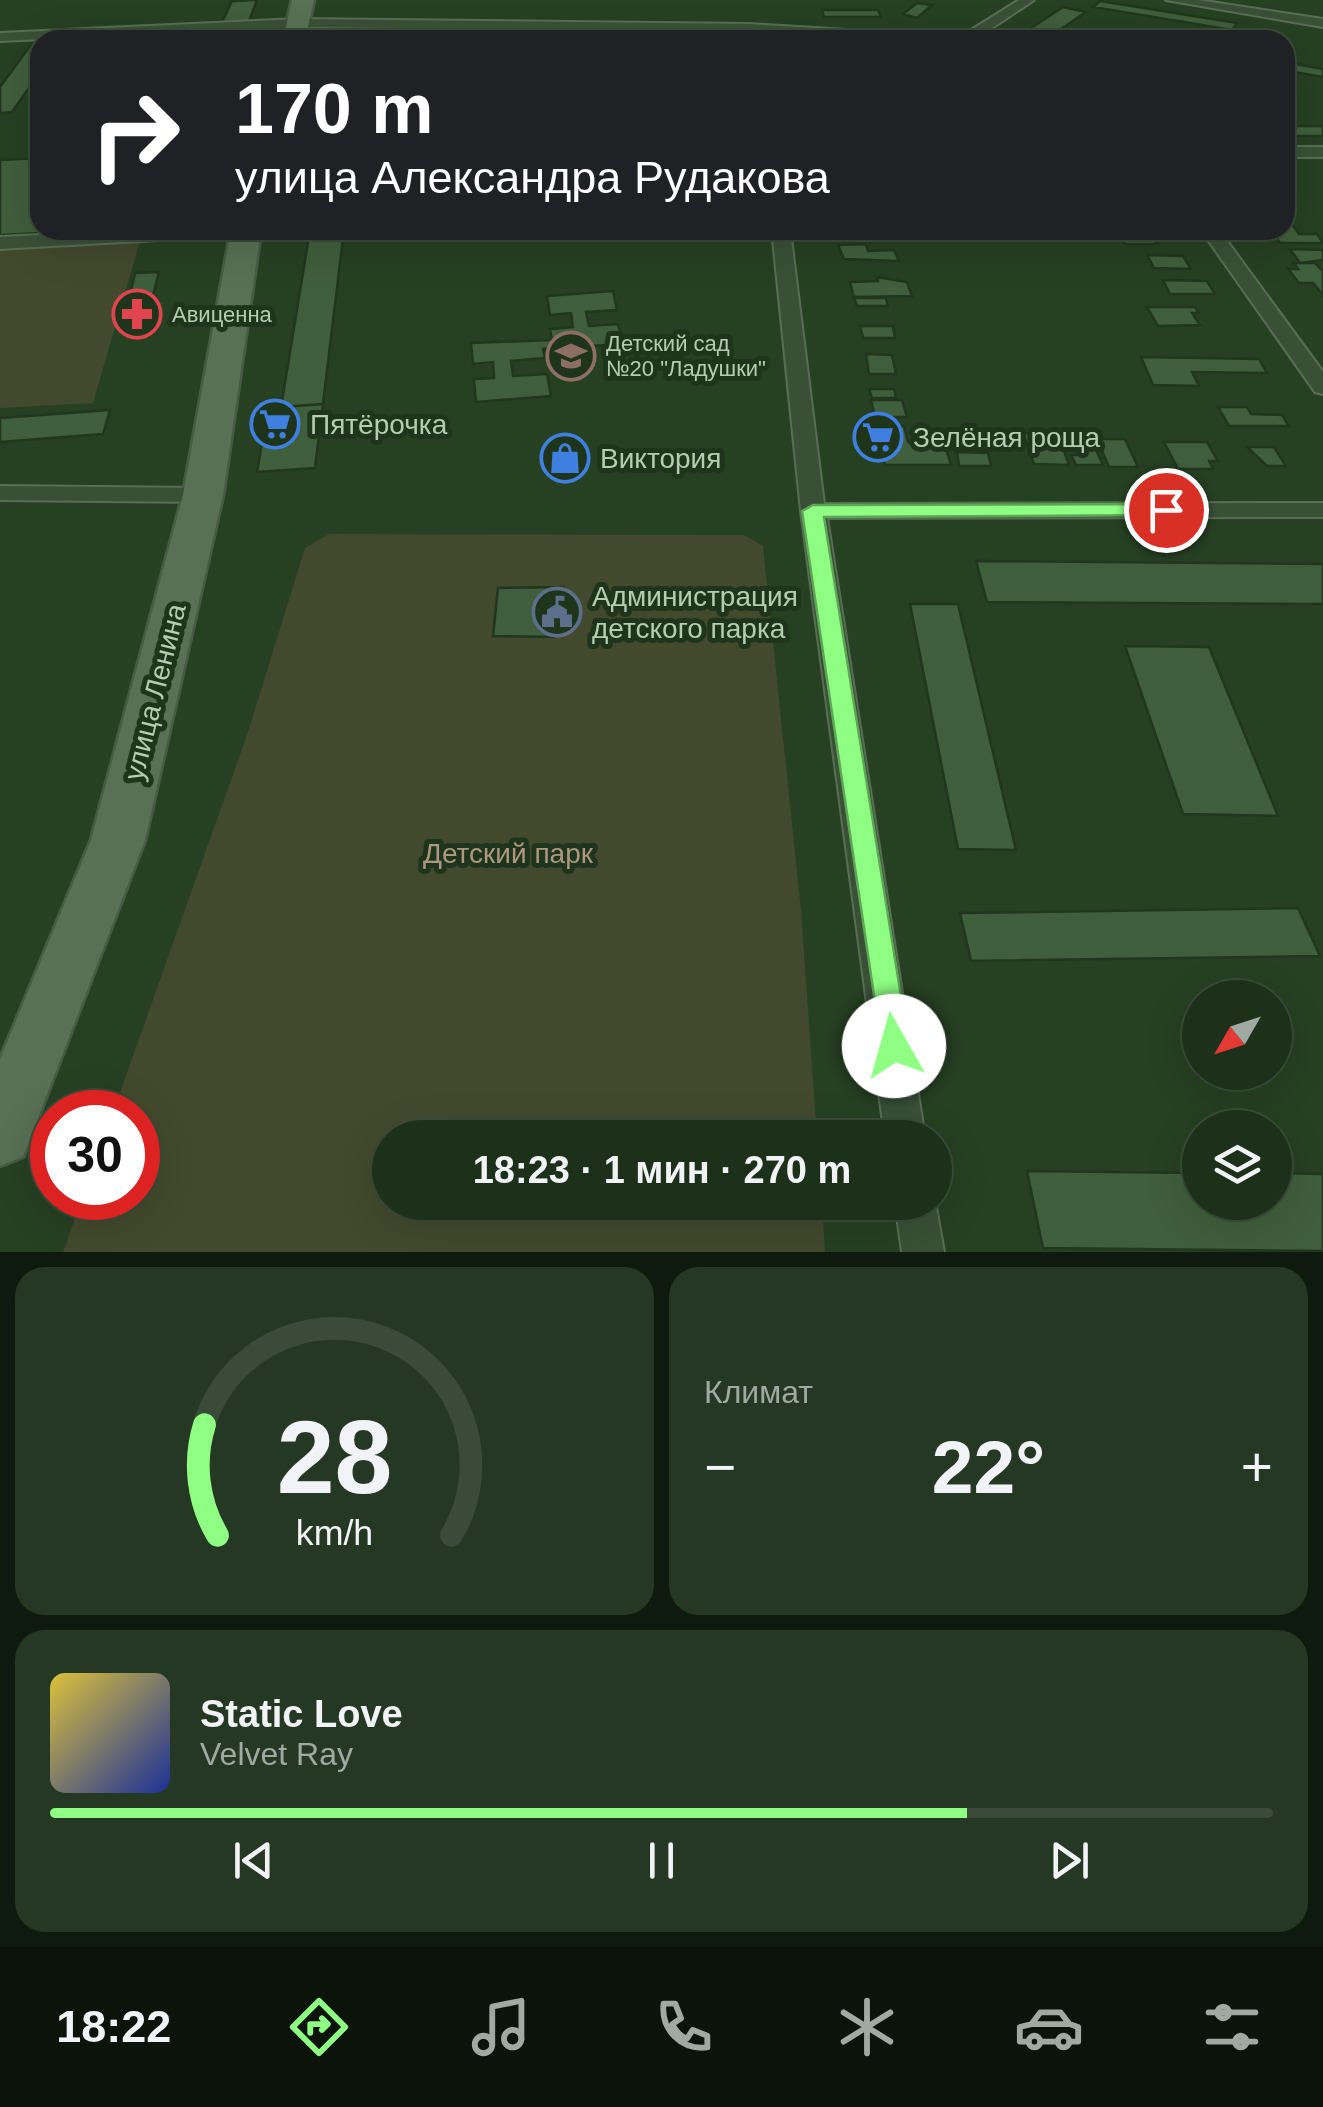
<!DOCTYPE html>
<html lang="ru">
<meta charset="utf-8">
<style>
body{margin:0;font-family:Arial,sans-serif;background:#253823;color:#f1f3f6;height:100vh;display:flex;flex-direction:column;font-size:38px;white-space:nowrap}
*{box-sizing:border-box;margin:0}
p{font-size:32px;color:#a0a9a2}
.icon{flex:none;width:55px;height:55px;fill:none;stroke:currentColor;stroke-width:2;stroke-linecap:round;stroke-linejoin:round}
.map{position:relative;height:1252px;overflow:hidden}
.sheet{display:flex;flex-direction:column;gap:15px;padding:15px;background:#0f1a0e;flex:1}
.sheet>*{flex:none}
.top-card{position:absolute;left:30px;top:30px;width:1265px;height:210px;border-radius:30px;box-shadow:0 10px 40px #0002,0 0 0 2px #3a4b39;background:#202124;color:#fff;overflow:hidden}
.needle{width:65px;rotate:231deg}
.tools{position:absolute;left:1182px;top:980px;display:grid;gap:20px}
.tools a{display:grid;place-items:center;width:110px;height:110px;border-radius:50%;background:#1c301a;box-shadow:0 10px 40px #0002,0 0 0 2px #3a4b39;font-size:50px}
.speed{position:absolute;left:30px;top:1090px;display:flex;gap:20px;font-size:50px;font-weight:700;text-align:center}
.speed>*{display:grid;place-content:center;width:130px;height:130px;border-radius:50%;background:#1c301a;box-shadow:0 10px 40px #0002,0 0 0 2px #3a4b39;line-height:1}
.speed .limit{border:15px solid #d22;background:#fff;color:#111}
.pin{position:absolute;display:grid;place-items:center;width:85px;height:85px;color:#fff;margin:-42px;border:5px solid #fff;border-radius:50%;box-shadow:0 2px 10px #0007}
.me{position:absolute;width:110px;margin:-55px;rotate:353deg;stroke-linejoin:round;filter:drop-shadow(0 0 8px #0008)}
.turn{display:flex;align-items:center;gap:35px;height:210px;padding:0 40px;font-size:45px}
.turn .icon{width:130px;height:130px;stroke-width:2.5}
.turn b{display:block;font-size:70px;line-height:85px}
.big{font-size:75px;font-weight:700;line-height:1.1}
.sheet .card{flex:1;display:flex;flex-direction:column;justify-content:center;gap:15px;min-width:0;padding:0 35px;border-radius:30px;background:#253823}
.sheet .dial{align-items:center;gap:0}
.dial svg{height:260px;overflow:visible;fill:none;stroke:#3a4b39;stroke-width:7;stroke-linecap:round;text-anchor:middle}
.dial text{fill:#f1f3f6;stroke:none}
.song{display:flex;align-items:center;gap:30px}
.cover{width:120px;height:120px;border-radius:15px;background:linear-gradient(135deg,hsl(50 70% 55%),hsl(230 70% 35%))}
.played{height:10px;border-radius:5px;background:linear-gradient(90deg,#8eff83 75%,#3a4b39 75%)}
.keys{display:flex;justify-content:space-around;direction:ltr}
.heat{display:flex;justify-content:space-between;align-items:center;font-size:55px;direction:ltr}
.sheet .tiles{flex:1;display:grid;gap:15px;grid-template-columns:1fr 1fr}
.card:last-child{grid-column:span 2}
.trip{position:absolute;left:372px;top:1120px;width:580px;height:100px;border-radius:50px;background:#1c301a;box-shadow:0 10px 40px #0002,0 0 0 2px #3a4b39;font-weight:700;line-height:100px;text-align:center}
.menu{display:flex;height:160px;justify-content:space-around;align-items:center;background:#0b130a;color:#a0a9a2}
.menu .icon{width:70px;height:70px}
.menu .active{color:#8eff83}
.menu b{font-size:45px;color:#f1f3f6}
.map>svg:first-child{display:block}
</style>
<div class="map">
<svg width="1323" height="1252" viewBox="0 0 1323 1252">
<rect width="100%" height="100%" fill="#264022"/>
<path fill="#42492c" d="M140,241L93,403L0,408V247Z
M329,534L744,535L763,546L801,910L817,1137L390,1138V1202L822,1203L825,1252H63L82,1198H138V1112H113L247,735L305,548Z"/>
<path fill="#3f5e3b" stroke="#20371d" stroke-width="2.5" d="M257,0L249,21L222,22L232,1Z
M1100,1L1237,23L1232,30L1093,7Z
M917,3L932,5L917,18L903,14Z
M1063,7L1086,12L1045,40H1013Z
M822,10H878L881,17H824Z
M33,42H40V72L12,112L0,113V87Z
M1295,64L1323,69V77L1289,71Z
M1285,126H1323V136H1285Z
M40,158V230H104L0,235V160Z
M1285,224H1292L1299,234H1317L1323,243H1280L1271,230H1285Z
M310,230H344L323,404L281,407Z
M1117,230H1149L1157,244H1125Z
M866,244L868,251L894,250L899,261L844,259L838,245Z
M1290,249L1323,250V260L1300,263Z
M1147,255L1183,256L1191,269L1154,268Z
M1294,263H1315L1323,271V295L1313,283H1299L1288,269H1298Z
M159,272L153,295L130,296L135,273Z
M877,277L907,282L912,296L854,297L850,282L878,281Z
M1163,280L1207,281L1215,294H1170Z
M613,291L617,310L586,312L589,326L618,324L623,344L543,349L545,358L511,361L513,376L547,374L551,396L476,402L474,379L494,378L493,362L473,364L471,343L552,340L550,329L573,327L571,313L550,315L547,296Z
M854,298H886L888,306H857Z
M151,301L146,325L122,327L128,303Z
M1147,307H1195L1199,313H1192L1200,325L1158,326Z
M860,326H893L895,338H863Z
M866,354L892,355L896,374H869Z
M1141,357L1259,359L1267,373L1192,372L1199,386L1153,385Z
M869,389H894L896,398H872Z
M871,400H902L907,417H875Z
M323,404L315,468L257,472L268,408Z
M1218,407H1247L1251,414L1282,415L1289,426H1229Z
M110,410L103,434L0,442V418Z
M876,426H904L908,442H944L951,465H885Z
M1023,433H1044L1049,446L1064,451L1069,465L1034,464Z
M1097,439H1125L1138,467H1109Z
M1164,442H1207L1218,461H1209L1213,469H1178Z
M1247,447H1274L1286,466H1267Z
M587,449L588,465L543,467V451Z
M1075,450H1096L1103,465H1076L1071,455H1077Z
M957,452L988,453L991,466H959Z
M976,561L1323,564V604L987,602Z
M563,587L561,613L568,614V628H556L555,637L493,636L498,588Z
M910,604H958L1016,850L958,849Z
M1125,646L1209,647L1278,816L1183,814Z
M1298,908L1320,956L971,961L960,913Z
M1027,1171L1200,1173V1202H1275V1173L1323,1174V1251L1043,1248Z"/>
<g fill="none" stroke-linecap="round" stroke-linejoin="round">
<g stroke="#576e54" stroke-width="4">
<path id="street" d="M1019,0H1034L974,40L749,32L303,27L0,41V33L298,19L749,24L960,37Z
M1166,0H1198L1323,19V27Z
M1285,147H1323V157H1285Z
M141,230H254L245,235L0,249V237Z
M772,230H790L824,504L1323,503V517L827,518L925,1138H885L801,511Z
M1201,230H1219L1323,372V394L1315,392Z
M0,486L203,488L215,495L203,502L0,500Z
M895,1202L935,1201L944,1252H902Z"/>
</g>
<g stroke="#455c43" stroke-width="5">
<path id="primary" d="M292,0H314L305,40H283Z
M231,230H261L223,495L145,840L23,1157L0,1166V1059L91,840L183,495Z"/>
</g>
<use href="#street" fill="#395036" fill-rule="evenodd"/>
<use href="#primary" fill="#587054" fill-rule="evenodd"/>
</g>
<path fill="#8eff83" stroke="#5ca655" stroke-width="2.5" d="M1166,504L1176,510L1173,515L824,517L909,1046L904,1056L894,1060L883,1056L802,511L813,505Z"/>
<defs>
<g id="pharmacy-ring" transform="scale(2.5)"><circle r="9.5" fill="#1e351b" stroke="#e0444e" stroke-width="1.5"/><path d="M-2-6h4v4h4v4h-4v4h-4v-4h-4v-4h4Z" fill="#e0444e"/></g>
<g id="school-ring" transform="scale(2.5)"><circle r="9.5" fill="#1e351b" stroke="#8d6e63" stroke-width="1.5"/><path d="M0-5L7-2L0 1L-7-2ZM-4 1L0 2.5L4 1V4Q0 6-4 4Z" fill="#8d6e63"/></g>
<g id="supermarket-ring" transform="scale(2.5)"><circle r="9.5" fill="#1e351b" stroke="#3f7fe0" stroke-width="1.5"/><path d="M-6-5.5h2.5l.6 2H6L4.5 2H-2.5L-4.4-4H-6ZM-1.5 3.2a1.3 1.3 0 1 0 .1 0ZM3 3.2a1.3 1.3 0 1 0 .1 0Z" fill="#3f7fe0"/></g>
<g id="shop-ring" transform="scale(2.5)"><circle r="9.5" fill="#1e351b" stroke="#3f7fe0" stroke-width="1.5"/><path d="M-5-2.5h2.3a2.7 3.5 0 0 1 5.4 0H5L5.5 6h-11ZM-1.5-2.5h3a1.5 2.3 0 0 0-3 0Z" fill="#3f7fe0"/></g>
<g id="civic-ring" transform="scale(2.5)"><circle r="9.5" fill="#1e351b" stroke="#5c6f8a" stroke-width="1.5"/><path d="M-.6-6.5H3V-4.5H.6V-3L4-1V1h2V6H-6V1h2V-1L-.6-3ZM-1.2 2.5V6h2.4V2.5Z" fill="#5c6f8a"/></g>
</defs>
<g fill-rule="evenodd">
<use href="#pharmacy-ring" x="137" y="314"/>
<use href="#school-ring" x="571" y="356"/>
<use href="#supermarket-ring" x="275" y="424"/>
<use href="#supermarket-ring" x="878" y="437"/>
<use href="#shop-ring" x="565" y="458"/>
<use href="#civic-ring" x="557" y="612"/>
</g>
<g text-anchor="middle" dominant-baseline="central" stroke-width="10" stroke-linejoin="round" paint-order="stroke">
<g font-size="22" fill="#b5cbb3" stroke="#1e351b" text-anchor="start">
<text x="172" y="314">Авиценна</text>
<text x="606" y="343">Детский сад<tspan x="606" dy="25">№20 "Ладушки"</tspan></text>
</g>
<g font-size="28" fill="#b5cbb3" stroke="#1e351b" text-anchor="start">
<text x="310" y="424">Пятёрочка</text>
<text x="913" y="437">Зелёная роща</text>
<text x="600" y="458">Виктория</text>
<text x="592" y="596">Администрация<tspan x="592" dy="32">детского парка</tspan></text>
</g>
<g font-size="28" fill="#b5cbb3" stroke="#1e351b">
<text transform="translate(155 692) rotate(-76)">улица Ленина</text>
</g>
<g font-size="28" fill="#ad977f" stroke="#1e351b">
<text x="508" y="853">Детский парк</text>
</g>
</g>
</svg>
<div class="tools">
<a><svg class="needle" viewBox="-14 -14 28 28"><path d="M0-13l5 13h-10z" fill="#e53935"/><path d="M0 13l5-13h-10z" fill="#a0a9a2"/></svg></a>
<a><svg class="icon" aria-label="layers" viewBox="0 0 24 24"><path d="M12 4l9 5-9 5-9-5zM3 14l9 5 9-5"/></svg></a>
</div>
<div class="speed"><div class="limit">30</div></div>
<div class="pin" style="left:1166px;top:510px;background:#d93025"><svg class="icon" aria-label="arrive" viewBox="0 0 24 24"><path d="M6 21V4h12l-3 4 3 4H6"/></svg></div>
<svg class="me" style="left:894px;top:1046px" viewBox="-20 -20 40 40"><circle r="19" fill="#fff"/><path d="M0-13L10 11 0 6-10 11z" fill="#8eff83"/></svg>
<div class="trip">18:23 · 1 мин · 270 m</div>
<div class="top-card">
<div class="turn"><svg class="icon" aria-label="right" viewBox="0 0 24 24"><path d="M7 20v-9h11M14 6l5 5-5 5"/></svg><div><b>170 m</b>улица Александра Рудакова</div></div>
</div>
</div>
<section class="sheet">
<div class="tiles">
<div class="card dial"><svg viewBox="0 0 100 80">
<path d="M14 69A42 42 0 1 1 86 69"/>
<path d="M14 69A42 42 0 0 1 10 35" stroke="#8eff83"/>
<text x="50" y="56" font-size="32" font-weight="700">28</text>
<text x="50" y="72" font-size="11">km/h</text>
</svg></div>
<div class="card"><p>Климат</p>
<div class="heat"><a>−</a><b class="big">22°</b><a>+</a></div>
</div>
<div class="card">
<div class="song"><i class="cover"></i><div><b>Static Love</b><p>Velvet Ray</p></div></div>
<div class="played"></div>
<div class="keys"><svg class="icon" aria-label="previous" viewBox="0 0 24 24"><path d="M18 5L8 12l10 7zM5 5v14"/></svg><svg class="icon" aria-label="pause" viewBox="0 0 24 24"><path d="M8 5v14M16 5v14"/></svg><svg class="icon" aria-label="next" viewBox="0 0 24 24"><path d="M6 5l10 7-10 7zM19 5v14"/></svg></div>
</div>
</div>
</section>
<nav class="menu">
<b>18:22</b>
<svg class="icon active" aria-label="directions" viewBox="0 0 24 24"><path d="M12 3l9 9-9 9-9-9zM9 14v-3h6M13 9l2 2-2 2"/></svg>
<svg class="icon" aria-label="music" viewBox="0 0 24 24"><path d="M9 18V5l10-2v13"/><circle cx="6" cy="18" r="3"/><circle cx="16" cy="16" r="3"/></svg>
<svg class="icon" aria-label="phone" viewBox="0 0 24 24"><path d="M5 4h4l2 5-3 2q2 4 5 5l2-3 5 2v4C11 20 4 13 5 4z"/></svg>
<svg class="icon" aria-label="climate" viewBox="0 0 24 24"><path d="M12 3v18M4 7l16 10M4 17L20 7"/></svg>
<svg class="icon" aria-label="car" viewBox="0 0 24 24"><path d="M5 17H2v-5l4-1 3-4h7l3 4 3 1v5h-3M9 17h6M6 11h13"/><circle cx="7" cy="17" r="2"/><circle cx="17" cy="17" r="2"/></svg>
<svg class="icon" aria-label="filters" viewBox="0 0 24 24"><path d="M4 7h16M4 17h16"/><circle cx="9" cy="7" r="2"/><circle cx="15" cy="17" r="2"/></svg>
</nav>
